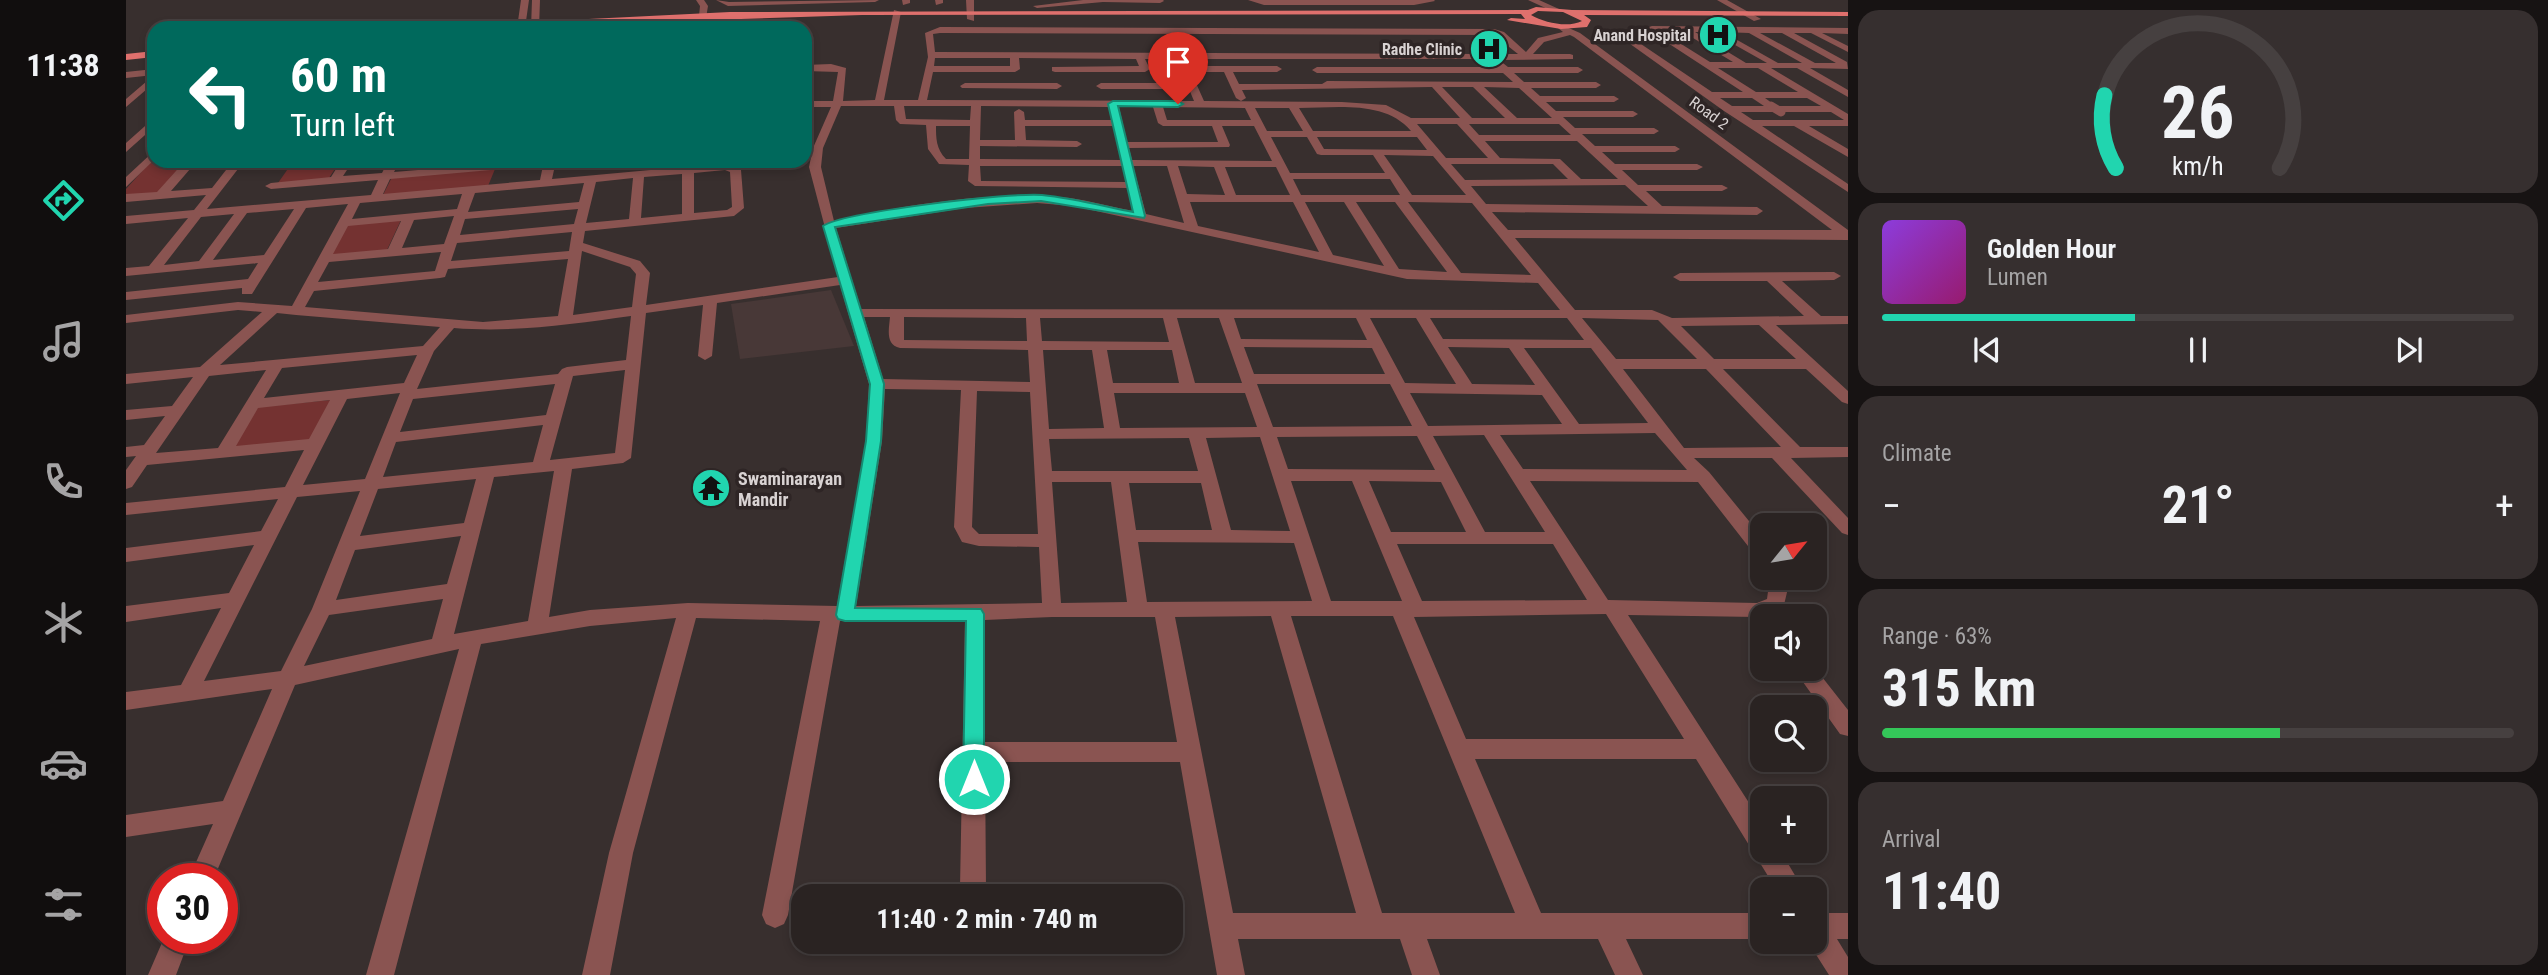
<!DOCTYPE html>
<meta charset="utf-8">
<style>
body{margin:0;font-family:"Roboto Condensed",sans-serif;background:#362f2f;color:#f1f3f6;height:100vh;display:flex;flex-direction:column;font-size:26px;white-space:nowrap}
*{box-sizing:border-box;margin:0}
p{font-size:23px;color:#a5a4a5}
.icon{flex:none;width:38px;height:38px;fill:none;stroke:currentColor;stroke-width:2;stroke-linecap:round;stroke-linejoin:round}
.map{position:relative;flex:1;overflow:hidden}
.drawer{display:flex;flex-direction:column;gap:10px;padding:10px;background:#171313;width:700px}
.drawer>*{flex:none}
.hud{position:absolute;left:21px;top:21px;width:665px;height:147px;border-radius:21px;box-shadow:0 4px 10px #0003,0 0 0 2px #464040;background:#00695c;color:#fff;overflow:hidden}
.needle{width:46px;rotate:60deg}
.tools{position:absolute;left:1624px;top:513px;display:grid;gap:14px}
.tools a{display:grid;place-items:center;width:77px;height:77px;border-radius:14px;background:#2a2322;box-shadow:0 4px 10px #0003,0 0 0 2px #464040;font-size:35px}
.speed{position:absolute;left:21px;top:863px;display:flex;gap:14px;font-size:35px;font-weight:700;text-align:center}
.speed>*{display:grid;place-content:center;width:91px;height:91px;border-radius:50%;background:#2a2322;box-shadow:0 4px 10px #0003,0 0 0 2px #464040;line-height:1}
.speed .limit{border:10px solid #d22;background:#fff;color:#111}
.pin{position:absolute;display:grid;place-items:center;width:60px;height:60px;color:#fff;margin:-72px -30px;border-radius:50% 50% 50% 0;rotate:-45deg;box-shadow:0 0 7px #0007}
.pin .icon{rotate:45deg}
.me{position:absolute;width:77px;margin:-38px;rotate:0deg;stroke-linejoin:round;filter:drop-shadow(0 0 5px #0008)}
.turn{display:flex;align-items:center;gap:24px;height:147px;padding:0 28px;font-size:32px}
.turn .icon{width:91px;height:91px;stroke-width:2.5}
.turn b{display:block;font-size:49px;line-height:60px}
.big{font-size:52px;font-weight:700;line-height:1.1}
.drawer .widget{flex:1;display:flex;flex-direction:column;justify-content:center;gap:10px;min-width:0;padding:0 24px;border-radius:21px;background:#362f2f}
.drawer .dial{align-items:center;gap:0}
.dial svg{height:182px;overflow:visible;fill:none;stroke:#464040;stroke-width:7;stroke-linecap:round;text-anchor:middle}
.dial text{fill:#f1f3f6;stroke:none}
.song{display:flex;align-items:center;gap:21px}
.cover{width:84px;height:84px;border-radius:10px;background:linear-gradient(135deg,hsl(270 70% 55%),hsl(320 70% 35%))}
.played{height:7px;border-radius:4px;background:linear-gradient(90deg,#21d5af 40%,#464040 40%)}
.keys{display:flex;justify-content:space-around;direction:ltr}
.heat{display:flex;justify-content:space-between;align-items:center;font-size:38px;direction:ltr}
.charge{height:10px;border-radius:5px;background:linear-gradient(90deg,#34c759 63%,#464040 0)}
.trip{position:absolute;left:665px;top:884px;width:392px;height:70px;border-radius:21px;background:#2a2322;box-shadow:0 4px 10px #0003,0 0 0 2px #464040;font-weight:700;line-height:70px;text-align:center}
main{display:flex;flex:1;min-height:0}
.tabs{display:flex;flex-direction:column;width:126px;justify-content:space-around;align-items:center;background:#110e0e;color:#a5a4a5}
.tabs .icon{width:49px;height:49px}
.tabs .selected{color:#21d5af}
.tabs b{font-size:32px;color:#f1f3f6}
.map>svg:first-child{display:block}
</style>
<main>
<nav class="tabs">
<b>11:38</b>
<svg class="icon selected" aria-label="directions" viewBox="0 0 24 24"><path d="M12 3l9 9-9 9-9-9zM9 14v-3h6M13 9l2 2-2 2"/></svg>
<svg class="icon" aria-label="music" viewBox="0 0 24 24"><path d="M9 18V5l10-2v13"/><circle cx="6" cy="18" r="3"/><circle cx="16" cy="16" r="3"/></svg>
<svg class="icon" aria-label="phone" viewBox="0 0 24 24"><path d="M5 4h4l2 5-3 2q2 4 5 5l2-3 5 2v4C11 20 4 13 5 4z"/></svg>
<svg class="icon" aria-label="climate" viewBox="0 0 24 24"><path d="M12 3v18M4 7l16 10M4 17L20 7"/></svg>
<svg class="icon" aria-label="car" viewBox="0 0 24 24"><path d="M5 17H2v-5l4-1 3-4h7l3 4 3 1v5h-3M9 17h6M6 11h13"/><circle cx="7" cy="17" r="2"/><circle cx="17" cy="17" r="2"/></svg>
<svg class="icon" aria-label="filters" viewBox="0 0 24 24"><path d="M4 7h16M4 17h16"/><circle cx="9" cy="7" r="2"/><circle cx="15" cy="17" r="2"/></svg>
</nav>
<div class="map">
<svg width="1722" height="975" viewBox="0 0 1722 975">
<rect width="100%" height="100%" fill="#382f2e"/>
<path fill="#483837" d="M705,290L728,346L614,359L605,304Z"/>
<path fill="#743231" d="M28,158V161H61L32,194L0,196V189Z
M214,161L203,178L152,183L166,163Z
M369,169L362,186L257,195L266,177Z
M275,220L261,250L204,256L221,225Z
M205,400L183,441L106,449L132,407Z"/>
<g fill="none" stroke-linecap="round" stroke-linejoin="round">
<path fill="#8a5451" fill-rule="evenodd" d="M395,0H403L399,28H391Z
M406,0H414L413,28H405Z
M570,0H578L582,6L580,18L573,16L574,6Z
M590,0L603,2L753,0L749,2L602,6Z
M776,0H784V3L777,5Z
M809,0H817V3L810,5Z
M840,0H848V21L841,19Z
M957,0H1037L1038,1L1034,3L977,2L911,8L907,6Z
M1122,0H1308L1309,1L1288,5H1138Z
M1402,0H1413L1433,9L1426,11Z
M1591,0H1601L1635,19L1628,21Z
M768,10L775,12L758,100H792L802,57L799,33L814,27L1368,29L1378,32L1400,52L1412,38L1437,32L1432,28L1436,25L1454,33L1722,230V240L1389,238L1449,310H1526L1546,318L1678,316L1641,281H1554L1547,277L1554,273L1708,272L1715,276L1708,280L1656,281L1695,316H1722V324L1650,325L1722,391V404L1716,402L1680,369H1597L1674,447H1722V457L1665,458L1722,518V535L1716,533L1646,458H1568L1583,472L1636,537V557L1629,555L1572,482L1404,481L1482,600L1631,603L1641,599L1643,584L1641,578H1659L1663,584L1657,609L1631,617L1502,615L1636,823V850H1654L1677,889H1650L1570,759H1349L1415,913H1636V939H1500L1517,975H1489L1472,939H1301L1314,975H1286L1274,939H1112L1119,975H1091L1054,762H859L860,888L856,896H838L834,888L839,620L714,621L662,915L658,924L649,928L640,924L636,915L694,621L570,618L507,853L484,975H456L483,853L550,618L464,626L355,644L268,975H240L333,649L169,685L88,878H63L87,824L0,837V815L97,801L146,689L0,710V692L55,685L95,608L0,622V606L103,593L128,545L0,562V548L135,531L152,499L0,515V503L159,487L178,450L21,465L6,487L0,489V470L10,456L0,457V447L18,445L39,416L0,420V410L46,406L67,377L0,384V374L74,367L136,312L112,310L0,323V315L112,302L166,306L222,204L180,208L126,294H116V288L0,300V292L122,279L132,263L0,276V268L23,266L62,218L0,224V216L68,210L80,195L0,202V194L31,192L59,161H71L45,191L86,188L107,161H175L169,164L112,169L81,209L245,195L252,180L145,189L139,186L145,183L205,177L215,161H227L217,176L256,173L262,161H274L268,172L376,163L382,166L376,169L264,179L257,194L414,180L418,161H430L426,179L601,163L615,170L618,208L608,216L459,231L457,243L514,261L524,273L520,305L712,277L683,167L687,148L705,107H679V101H707L712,72L679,71V65L705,64L720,68L717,101L749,100ZM814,33L1368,35L1392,54H1367L1361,50L1357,54L809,52L807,34ZM1444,35L1448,37L1706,230H1382L1366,212L1631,215L1637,211L1631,207L1536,206L1520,191H1596L1602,188L1596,185H1512L1496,170H1571L1577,167L1571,164H1489L1476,152H1549L1554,149L1549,146H1469L1456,134H1528L1533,131L1528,128H1449L1437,117H1507L1512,114L1507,111H1430L1420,102H1488L1493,99L1488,96H1414L1405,88H1470L1475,85L1470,82H1398L1388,73H1452L1457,70L1452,67H1382L1373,60L1447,59V55L1444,54H1407L1418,42ZM809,58H884V66H808ZM893,58L1010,59L1013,66L926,67V71L929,72H1019L1024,69L1019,59H1051L1061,83H975L970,86L975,89H1063L1068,101L801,100L807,72H889L894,69ZM1060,59H1363L1371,67H1191L1186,70L1191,73H1377L1387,82L1201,81L1196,84H1113L1107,72H1151L1156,69L1151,66H1063ZM1065,72H1098L1110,98L1115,101L1120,98L1116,90L1306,87L1334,118H1285L1260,105L1216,102L1078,101ZM1316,87H1347L1379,118H1346ZM1358,87L1393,88L1426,118H1391ZM715,106H768L770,120L774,124L800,125L802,149L813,164L843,165L842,181L849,186L1001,188L1007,211C986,207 965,201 944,198C872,190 778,205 708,221L695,167L697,148ZM778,106H845L844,120L780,119ZM855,106L983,107L986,120H899L898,112L893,109L888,112L889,140H854ZM993,107H1027L1032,123L1037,126H1086L1092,142H1001ZM1037,107L1119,108L1125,120H1041ZM1129,108H1163L1177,131H1141ZM1173,108C1210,108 1259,100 1285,131H1187ZM1291,124H1331L1362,158H1320ZM1343,124H1433L1445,135H1353ZM810,126H844L843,159H820C810,149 810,138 810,126ZM899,126H987L995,160L854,159V146L951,147L956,144L951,141L900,140ZM1096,126H1128L1146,161L1006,160L1003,148L1103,147L1104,145ZM1145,137H1181L1191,154L1195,155H1247L1259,173H1164ZM1191,137H1291L1301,150L1198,149ZM1359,141H1451L1492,179H1455L1434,159L1374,158ZM1258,155L1307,156L1340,195H1286ZM1325,164H1427L1442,179L1339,180ZM854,166H996L1000,182L855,181ZM1007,166H1041L1058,223L1020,214ZM1052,166L1088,167L1099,195L1061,194ZM1099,167H1150L1164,195H1110ZM599,170L604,172L606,207L601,210L568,213V173ZM556,174V214L515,218L518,177ZM507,178L503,219L460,223L470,182ZM1167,179H1264L1274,195H1175ZM458,183L453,202L342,212L349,193ZM1499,185L1522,206L1360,204L1345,186ZM336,194L331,209L226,219L234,203ZM1064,202H1167L1193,252L1072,226ZM1179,202H1218L1258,266L1207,255ZM1230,202H1269L1321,272L1273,269ZM1282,202L1346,203L1405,275L1335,273ZM911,203L947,206L1281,279L1412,283L1434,310L735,309L710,228L839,208ZM168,209L138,255L87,260L121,213ZM452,209L448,224L334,235L339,219ZM108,214L73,261L38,265L75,217ZM328,216L318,244L276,248L288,220ZM275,221L262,249L207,254L222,226ZM446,232L443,251L325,261L331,243ZM456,251L504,267L510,274L506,307L447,315ZM315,252L309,271L192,282L203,262ZM442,259L432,316L357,322L179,307L188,291L314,278L319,277L322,269ZM714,285L743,384L740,441L711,606L562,603L464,610L423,617L446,469L497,463L505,458L520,313L577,305L572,356L579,360L586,356L591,303ZM151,313L170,315L314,327L297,346L94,365ZM505,316L500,360L441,367L436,369L432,374L291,389L308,351L328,328C388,333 447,324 505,316ZM738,317H764C763,329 759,345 774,348L902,350L904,382L757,379ZM778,317L900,318L901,341L778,340ZM914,318H1037L1043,342L916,341ZM1051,318H1093L1116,383H1069ZM1108,318H1230L1241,340L1115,339ZM1244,318H1290L1330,384L1279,383ZM1304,318H1441L1458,340L1317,339ZM1456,318L1532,320L1571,359H1490ZM1633,325L1670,359H1588L1555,326ZM1118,347L1246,348L1259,374H1128ZM1322,347L1383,348L1409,385L1346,384ZM1398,348H1465L1522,423L1453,424ZM917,350H966L978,428L923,429ZM981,350H1046L1053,383H987ZM291,355L278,383L138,398L156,368ZM1497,369H1580L1655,447L1558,448ZM140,370L92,448L30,453L83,376ZM499,370L489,453L424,460L447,376ZM429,384L420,415L274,432L287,399ZM1131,384H1264L1286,426L1147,427ZM759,389L835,390L828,527L836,542L853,546L913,547L916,603L730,606L756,441ZM851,391L904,392L912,534H853L846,527ZM274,393L239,479L177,485L221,399ZM988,393H1119L1131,427L994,428ZM1284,393L1416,395L1436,424L1302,426ZM204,400L183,439L110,446L132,408ZM417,425L407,462L257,477L270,442ZM1529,433L1561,470L1397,469L1374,435ZM1358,435L1419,532H1359L1307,436ZM1291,436L1309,470L1162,469L1151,437ZM1134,437L1164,531L1105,530L1080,438ZM1063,438L1072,471H926L923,439ZM428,471L402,621L328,634L368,477ZM350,479L338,523L234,536L252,489ZM1165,481H1226L1276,601H1205ZM1243,481L1315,482L1340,532H1265ZM926,482H985L1001,602L935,603ZM1003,483H1075L1086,530H1010ZM234,491L186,609L155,671L78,681L171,497ZM335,536L321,584L210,600L229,550ZM1012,542L1168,543L1186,601L1021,602ZM1271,544H1427L1461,600L1296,601ZM317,599L306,639L178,666L203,615ZM1480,614L1558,739H1340L1288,617ZM1145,616L1230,913H1107L1049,617ZM1165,616H1267L1389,913H1256ZM926,617H1029L1051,742H859V620Z
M1526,26L1722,28V34L1696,33L1722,46V52L1685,33H1668L1721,62L1722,69L1684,68L1722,90V97L1671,68H1645L1722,114V126H1683L1722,149V157L1668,126H1636L1722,184V192L1598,111L1500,41L1503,34ZM1525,32L1617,92H1586L1509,40ZM1536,32H1557L1607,62H1584ZM1569,32H1586L1641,63H1620ZM1597,32L1623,33L1676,63H1652ZM1634,33H1656L1710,63H1689ZM1592,68H1632L1672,92H1630ZM1594,98H1626L1638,106H1606ZM1639,98H1681L1695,106H1650ZM1615,112H1705L1718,120H1627Z
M28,69V75L0,78V72Z
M28,75V83L0,107V99Z
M839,83H931L936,86L931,89L836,88L834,86Z
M28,118V127L0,152V143Z
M28,151V160L0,187V177Z
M1667,668H1689L1722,710V736L1714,734Z
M1689,913H1722V939H1711L1722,957V975H1703L1682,942H1689Z
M38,938H64L50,975H22Z"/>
<path fill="#df706d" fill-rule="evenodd" d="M1410,7L1446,10L1722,12V16L1458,15L1465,20L1461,27L1435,29L1381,20L1385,18L1399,19L1395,14L736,15L335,28L339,25L604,12L1402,10ZM1412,11L1437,12L1456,21C1442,28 1419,23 1405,15Z
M28,51V57L0,60V54Z"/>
<path stroke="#8a5451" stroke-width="9" d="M1645,106L1655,112"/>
</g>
<path fill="#21d5af" stroke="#158a72" stroke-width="2" d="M987,101H1052L1057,104L1052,107L992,106L1019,216L1018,218L915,201L862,204L709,227L758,384L755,441L729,608L855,609L858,614V779L855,786L848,788L840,786L837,779L840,621H719L712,619L710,615L740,441L744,384L697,226C717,212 887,192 916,195C947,198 977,206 1007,212L982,104Z"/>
<defs>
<g id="hospital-disc" transform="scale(2.0125)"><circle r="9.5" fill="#21d5af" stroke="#2e2525"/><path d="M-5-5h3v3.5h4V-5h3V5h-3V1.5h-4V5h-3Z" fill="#111"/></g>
<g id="temple-disc" transform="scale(2.0125)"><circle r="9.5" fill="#21d5af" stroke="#2e2525"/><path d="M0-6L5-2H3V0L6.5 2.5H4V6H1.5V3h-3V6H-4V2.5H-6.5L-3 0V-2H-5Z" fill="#111"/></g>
</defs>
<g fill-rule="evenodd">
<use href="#hospital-disc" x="1592" y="35"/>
<use href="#hospital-disc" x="1363" y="49"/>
<use href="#temple-disc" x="585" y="488"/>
</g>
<g text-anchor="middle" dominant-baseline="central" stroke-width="7" stroke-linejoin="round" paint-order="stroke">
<g font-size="16" font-weight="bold" fill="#d8d2d2" stroke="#2e2525" text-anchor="end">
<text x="1565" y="35">Anand Hospital</text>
<text x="1336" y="49">Radhe Clinic</text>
</g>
<g font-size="16" fill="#d8d2d2" stroke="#2e2525">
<text transform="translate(1583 113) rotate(36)">Road 2</text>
</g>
<g font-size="18" font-weight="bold" fill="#d8d2d2" stroke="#2e2525" text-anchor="start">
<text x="612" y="478">Swaminarayan<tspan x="612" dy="21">Mandir</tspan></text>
</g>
</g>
</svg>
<div class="tools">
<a><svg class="needle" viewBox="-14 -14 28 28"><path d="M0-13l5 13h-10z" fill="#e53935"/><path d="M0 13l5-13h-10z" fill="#a5a4a5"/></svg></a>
<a><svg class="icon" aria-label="sound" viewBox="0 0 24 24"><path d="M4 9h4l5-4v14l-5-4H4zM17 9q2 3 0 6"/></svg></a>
<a><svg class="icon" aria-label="search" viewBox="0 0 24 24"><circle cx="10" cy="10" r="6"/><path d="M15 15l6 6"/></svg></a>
<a>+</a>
<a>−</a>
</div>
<div class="speed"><div class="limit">30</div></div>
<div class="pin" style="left:1052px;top:104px;background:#d93025"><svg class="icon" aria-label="arrive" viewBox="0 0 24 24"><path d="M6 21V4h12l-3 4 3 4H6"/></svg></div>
<svg class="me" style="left:848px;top:779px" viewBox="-20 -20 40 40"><circle r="17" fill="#21d5af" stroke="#fff" stroke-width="3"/><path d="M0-11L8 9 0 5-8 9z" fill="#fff"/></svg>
<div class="trip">11:40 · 2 min · 740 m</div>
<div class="hud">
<div class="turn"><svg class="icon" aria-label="left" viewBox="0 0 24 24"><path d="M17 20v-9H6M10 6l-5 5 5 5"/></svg><div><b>60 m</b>Turn left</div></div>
</div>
</div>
<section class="drawer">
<div class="widget dial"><svg viewBox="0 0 100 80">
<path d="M14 69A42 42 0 1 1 86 69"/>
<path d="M14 69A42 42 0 0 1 9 37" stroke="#21d5af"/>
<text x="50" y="56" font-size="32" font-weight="700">26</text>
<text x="50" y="72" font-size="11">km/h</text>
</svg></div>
<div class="widget">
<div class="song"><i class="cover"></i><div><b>Golden Hour</b><p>Lumen</p></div></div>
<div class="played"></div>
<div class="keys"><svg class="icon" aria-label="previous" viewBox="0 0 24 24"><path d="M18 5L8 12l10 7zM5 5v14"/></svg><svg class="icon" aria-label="pause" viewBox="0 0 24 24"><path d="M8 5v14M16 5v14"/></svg><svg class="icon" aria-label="next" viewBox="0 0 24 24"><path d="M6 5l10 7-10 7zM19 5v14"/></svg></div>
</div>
<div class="widget"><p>Climate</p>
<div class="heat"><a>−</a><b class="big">21°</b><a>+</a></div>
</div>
<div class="widget"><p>Range · 63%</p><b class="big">315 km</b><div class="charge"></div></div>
<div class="widget"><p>Arrival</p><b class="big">11:40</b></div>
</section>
</main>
